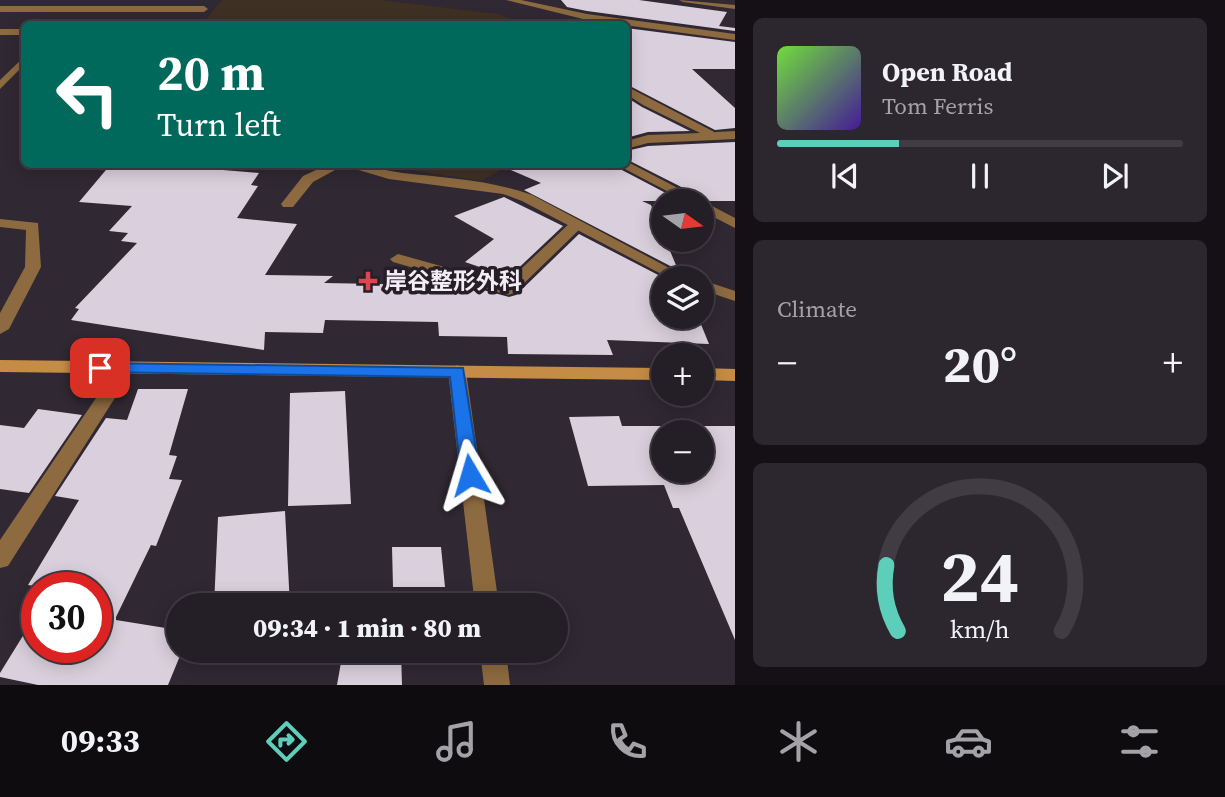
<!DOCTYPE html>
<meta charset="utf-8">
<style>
body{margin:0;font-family:"Source Serif 4","Noto Sans JP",serif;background:#2c272e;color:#f1f3f6;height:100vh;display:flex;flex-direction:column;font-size:26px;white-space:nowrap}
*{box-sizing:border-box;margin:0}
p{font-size:23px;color:#a3a2a7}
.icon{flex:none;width:38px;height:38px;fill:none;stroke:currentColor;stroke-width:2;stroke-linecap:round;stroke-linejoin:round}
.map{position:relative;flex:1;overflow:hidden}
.details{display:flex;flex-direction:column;gap:18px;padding:18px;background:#141015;width:490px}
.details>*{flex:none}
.guide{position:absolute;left:21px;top:21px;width:609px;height:147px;border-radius:10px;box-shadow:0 4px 18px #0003,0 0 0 2px #413c43;background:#00695c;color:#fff;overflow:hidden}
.needle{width:46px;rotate:104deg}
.tools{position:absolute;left:651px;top:189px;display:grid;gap:14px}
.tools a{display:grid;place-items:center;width:63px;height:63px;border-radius:50%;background:#241e26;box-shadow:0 4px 18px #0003,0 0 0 2px #413c43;font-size:35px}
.speed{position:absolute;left:21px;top:572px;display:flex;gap:14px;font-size:35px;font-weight:700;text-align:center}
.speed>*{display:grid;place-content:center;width:91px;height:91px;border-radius:50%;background:#241e26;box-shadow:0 4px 18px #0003,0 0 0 2px #413c43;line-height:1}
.speed .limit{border:10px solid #d22;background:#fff;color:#111}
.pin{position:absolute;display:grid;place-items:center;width:60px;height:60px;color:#fff;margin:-30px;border-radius:14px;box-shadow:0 4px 10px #0006}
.me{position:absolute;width:77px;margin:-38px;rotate:353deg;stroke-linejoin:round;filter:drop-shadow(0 0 5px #0008)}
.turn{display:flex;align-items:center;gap:24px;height:147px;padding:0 21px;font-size:32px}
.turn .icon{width:91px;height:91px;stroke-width:2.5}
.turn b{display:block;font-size:49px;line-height:60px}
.big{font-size:52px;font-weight:800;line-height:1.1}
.details .card{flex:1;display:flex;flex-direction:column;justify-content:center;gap:10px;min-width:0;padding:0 24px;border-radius:10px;background:#2c272e}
.details .dial{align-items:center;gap:0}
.dial svg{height:182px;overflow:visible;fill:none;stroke:#413c43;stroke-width:7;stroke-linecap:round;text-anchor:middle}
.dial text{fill:#f1f3f6;stroke:none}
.song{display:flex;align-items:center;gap:21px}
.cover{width:84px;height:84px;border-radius:10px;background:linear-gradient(135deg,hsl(100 70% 55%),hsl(260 70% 35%))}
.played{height:7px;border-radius:4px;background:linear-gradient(90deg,#5dceb9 30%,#413c43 30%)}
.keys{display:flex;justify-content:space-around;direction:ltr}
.heat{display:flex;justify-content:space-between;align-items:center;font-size:38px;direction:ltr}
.trip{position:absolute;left:166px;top:593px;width:402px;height:70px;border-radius:35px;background:#241e26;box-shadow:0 4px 18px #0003,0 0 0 2px #413c43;font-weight:800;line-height:70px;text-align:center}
.tabs{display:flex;height:112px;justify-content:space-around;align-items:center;background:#0e0c0f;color:#a3a2a7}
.tabs .icon{width:49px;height:49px}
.tabs .current{color:#5dceb9}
.tabs b{font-size:32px;color:#f1f3f6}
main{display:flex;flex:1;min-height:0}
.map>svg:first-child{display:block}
</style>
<main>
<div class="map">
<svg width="735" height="685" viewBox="0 0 735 685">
<rect width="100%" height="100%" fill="#302832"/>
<path fill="#3f3024" d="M222,0H380L498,14L524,24H202Z
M379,165H509L481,181Z"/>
<path fill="#dad0dd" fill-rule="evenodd" d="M561,0H639L727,12L719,26L735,28V31L587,11L567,7Z
M626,28L735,42V69H692L735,108V128L715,130L626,84Z
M626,97L642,107L690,131L648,132L626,138Z
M735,142V201H709L626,159V151L648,146Z
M111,164H150L259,173L251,185L258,186L237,218L297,224L265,275L333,276L324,283L435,285L443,279L509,297L516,295L579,234L664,278L663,317H698L709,344L607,340L613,355L508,354L507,337L439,336L438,322L325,320L323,333L265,332L264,350L71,320L79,309L75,308L137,243L121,241L128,233L109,231L132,206L79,202Z
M497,164H617L620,169L681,201H642L651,205L678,270L524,190L541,183Z
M504,197L563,226L509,277L465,262L494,239L454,216Z
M138,389H188L169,455L177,456L169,479L182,480L156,546L151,545L116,617V620L178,630V651H182L168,685H38L0,677V673L37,613V648H96V588H49L28,585L79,500L55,496L106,418L127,420Z
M345,391L351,504L288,506L290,393Z
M38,409L82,415L29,493L0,489V425L24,428Z
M619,416L622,426H735V640L679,508H673L664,485L588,486L569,417ZM663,432H702V471H663Z
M285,511L290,606H214L218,517Z
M392,547H441L445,587H393Z
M343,651H401L402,685H337Z"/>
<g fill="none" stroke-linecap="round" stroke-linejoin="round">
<path fill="#8d6a40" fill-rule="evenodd" d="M679,0L735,5V9L683,2Z
M626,86L722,136L716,140L648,143L626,149V141L648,135L700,133L643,105L626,94Z
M626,161L735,218V228L702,211V201H686L621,167L619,164H626Z
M329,164H346L313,182L293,207H283L281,204L303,176Z
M0,219L38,223L41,267L9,329L0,334V313L25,267L26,230L0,227Z
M577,220L584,224L582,227L514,293L508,295L393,262L390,259L398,254L505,284L572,221Z"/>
<path fill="#8d6a40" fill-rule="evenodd" d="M506,0H521L587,14L735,34V40L587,20Z
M0,6H204L208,9L204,12H0Z
M0,29H24V35H0Z
M24,57V65L0,89V80Z
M735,131V139L716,140L710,136L716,132Z
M338,164C361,164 381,170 403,173C446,178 491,180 532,195L688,278H669L522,201L503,194L389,179Z
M702,280L735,291V301L702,290Z
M125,362L134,368L8,566L0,568V540L119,364Z
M457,365L466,371L499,606H475L448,371Z
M480,651H506L510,685H484Z"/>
<path fill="#c58c45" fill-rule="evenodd" d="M0,360L663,368V380L0,372Z
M702,368L735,369V381L702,380Z"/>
</g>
<path fill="#1a73e8" stroke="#114b97" stroke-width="2" d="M100,363L463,368L480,475L477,480H464L461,475L450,377L94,372L92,368Z"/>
<path fill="#e0444e" stroke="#261f28" stroke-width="2.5" d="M364.5 270.5h7v7h7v7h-7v7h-7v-7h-7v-7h7z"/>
<g text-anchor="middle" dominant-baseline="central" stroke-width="7" stroke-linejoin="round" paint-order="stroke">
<g font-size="23" font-weight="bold" fill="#f3eef5" stroke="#261f28" text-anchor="start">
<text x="384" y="281">岸谷整形外科</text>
</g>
</g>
</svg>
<div class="tools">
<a><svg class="needle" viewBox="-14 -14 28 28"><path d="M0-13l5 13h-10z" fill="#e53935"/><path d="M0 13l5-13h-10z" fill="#a3a2a7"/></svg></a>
<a><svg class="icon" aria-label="layers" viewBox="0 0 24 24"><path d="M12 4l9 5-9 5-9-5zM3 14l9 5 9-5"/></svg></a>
<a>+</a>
<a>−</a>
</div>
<div class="speed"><div class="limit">30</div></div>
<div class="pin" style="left:100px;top:368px;background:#d93025"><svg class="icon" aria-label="arrive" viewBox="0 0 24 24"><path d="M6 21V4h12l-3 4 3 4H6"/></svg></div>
<svg class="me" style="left:470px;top:475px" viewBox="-20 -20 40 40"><path d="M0-17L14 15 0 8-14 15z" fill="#1a73e8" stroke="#fff" stroke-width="4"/></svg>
<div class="trip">09:34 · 1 min · 80 m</div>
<div class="guide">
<div class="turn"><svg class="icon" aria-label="left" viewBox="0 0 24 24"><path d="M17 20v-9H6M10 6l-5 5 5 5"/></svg><div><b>20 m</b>Turn left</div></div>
</div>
</div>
<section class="details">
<div class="card">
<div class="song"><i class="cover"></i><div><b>Open Road</b><p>Tom Ferris</p></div></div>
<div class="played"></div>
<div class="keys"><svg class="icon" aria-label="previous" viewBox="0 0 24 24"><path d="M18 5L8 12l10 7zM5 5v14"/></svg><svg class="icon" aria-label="pause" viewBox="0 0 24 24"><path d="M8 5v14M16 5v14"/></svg><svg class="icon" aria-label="next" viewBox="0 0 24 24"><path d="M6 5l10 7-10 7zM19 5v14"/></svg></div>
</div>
<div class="card"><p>Climate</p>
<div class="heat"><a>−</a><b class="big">20°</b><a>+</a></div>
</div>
<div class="card dial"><svg viewBox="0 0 100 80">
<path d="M14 69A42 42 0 1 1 86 69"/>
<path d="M14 69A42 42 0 0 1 9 40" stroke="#5dceb9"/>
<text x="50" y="56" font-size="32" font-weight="700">24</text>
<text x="50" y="72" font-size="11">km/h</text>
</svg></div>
</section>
</main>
<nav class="tabs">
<b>09:33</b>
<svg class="icon current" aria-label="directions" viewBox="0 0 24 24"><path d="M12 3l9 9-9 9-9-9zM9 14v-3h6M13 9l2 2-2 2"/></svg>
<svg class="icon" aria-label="music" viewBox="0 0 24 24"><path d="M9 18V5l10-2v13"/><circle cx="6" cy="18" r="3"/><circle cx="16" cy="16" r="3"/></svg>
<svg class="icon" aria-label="phone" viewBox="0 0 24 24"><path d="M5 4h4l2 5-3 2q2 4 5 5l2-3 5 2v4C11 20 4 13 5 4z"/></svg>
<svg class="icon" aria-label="climate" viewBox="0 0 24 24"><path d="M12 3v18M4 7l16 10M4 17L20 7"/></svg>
<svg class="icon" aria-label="car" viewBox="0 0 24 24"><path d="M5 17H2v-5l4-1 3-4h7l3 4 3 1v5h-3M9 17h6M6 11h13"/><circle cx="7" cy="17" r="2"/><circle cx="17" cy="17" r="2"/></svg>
<svg class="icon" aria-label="filters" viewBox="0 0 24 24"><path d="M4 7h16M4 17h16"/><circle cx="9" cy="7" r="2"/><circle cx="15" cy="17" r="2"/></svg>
</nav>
